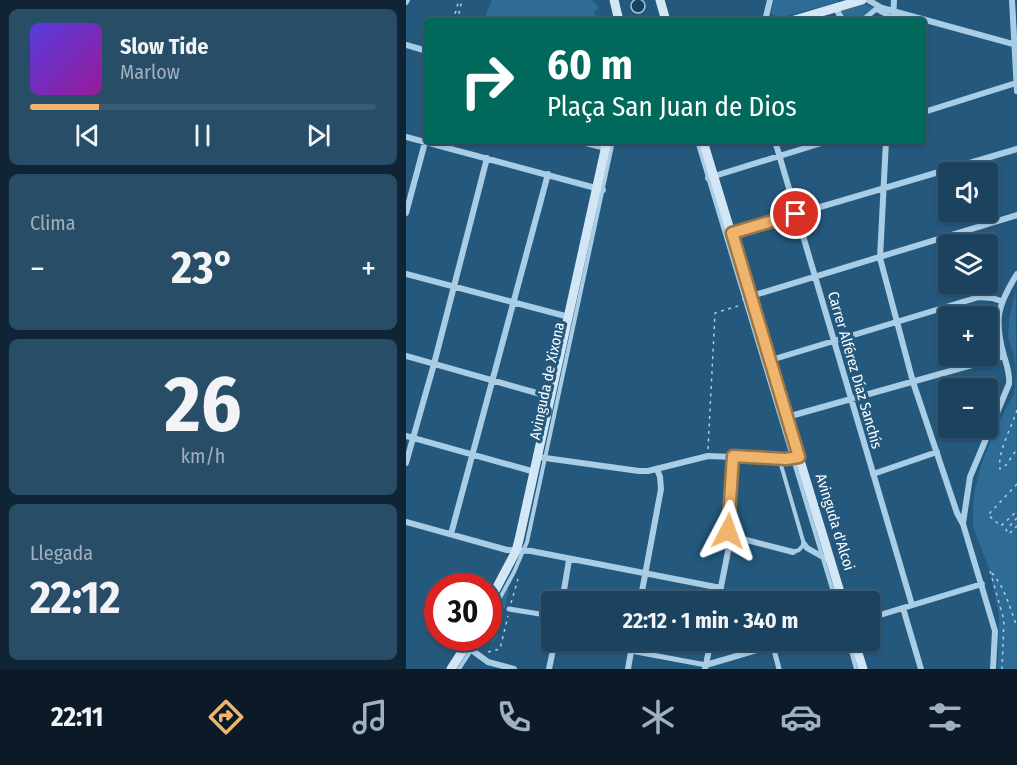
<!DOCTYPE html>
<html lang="es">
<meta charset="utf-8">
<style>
body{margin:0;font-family:"Fira Sans Condensed",sans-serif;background:#284d67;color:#f1f3f6;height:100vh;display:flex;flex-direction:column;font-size:22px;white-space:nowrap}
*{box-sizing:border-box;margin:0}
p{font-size:20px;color:#a0b0bc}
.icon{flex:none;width:33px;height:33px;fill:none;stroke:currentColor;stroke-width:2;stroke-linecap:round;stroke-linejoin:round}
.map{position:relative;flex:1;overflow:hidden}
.sheet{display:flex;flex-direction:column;gap:9px;padding:9px;background:#0f2434;width:406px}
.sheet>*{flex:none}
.hud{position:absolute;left:18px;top:18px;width:502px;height:126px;border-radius:6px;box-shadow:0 2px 4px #0004,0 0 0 2px #395b73;background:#00695c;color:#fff;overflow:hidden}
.buttons{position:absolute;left:532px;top:162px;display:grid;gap:12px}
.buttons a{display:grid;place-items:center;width:60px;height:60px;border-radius:6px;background:#1b425e;box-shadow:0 2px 4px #0004,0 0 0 2px #395b73;font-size:30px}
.speed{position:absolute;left:18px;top:573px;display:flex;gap:12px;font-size:30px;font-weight:700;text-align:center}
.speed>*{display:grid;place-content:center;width:78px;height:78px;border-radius:50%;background:#1b425e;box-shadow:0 2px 4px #0004,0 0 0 2px #395b73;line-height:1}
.speed .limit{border:9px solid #d22;background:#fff;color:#111}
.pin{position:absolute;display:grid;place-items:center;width:51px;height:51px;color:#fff;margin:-26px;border:3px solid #fff;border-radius:50%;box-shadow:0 2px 6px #0007}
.me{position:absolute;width:66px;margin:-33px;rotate:4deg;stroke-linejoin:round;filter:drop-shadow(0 0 4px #0008)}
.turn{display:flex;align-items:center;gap:21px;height:126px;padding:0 24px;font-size:27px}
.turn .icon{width:78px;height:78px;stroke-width:2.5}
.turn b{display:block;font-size:42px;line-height:51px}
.big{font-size:45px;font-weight:700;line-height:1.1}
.sheet .card{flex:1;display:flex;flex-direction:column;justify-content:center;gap:9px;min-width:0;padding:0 21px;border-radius:9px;background:#284d67}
.sheet .dial{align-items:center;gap:0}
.dial b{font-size:78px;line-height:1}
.song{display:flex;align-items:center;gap:18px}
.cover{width:72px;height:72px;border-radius:9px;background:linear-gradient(135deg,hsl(250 70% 55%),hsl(300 70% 35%))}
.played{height:6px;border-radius:3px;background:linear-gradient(90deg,#f0b56c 20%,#395b73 20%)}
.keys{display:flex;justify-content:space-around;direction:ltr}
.heat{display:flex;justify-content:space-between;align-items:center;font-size:33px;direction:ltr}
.trip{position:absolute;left:135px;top:591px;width:339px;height:60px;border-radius:6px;background:#1b425e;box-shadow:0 2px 4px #0004,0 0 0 2px #395b73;font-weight:700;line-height:60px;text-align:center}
.tab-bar{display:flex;height:96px;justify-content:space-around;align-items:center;background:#0b1a26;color:#a0b0bc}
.tab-bar .icon{width:42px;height:42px}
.tab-bar .active{color:#f0b56c}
.tab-bar b{font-size:27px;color:#f1f3f6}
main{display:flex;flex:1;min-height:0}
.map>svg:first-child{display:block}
</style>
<main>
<section class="sheet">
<div class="card">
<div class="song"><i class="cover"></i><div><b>Slow Tide</b><p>Marlow</p></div></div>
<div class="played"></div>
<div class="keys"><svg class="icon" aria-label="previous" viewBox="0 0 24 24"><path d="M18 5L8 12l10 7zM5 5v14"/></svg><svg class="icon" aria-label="pause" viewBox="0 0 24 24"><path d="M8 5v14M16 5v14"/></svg><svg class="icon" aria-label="next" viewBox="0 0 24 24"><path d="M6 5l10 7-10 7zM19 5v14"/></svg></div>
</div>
<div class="card"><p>Clima</p>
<div class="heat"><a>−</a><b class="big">23°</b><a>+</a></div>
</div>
<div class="card dial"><b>26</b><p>km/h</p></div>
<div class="card"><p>Llegada</p><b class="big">22:12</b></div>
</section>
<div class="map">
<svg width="611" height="669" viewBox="0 0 611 669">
<defs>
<pattern id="garden-furrows" width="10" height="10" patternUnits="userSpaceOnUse" patternTransform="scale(1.5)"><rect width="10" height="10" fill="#2e6c95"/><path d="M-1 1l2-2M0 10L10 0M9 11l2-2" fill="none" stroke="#4d82a5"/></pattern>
</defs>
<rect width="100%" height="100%" fill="#24587d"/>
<path fill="#2e6c95" d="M86,0H186L193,8L188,12L191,21H77Z
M368,0H432V2L369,19L365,12Z
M459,4L470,9L456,21H439L433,11Z
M610,288L611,669H592L593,615L584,571L567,527V512L568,494L575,465L590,427L608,394L610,373L608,356L602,338L603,320Z
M166,589L184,593L182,601H164Z"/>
<path fill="url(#garden-furrows)" d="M101,589L103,590L91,638L85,644L83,627Z"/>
<path fill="#19405d" stroke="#9ccae6" stroke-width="1.5" d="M225 6a7 7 0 1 1 14 0a7 7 0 1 1-14 0Z"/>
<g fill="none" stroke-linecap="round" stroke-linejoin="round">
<path stroke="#a8cde5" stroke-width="1.5" stroke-dasharray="3 4.5" stroke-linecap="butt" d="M47,21L53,0
M51,21L56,0
M611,410C606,426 591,453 594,469L600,465L611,449
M302,449L309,313L335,305
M611,484L582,515L595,526L611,511
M611,518L600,530L603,534L611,526
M584,571L598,620L596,669
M586,573C599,588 604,608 611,627
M105,603L112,579
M82,652L94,649L102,616"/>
<path stroke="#a8cde5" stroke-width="4" d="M291,141L430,602
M373,458L398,544L393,550L387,552
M82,620L108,572L121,542L207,141
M442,640L450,669
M53,669L73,638"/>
<path stroke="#a8cde5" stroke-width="5" d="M456,21L470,9L487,18
M103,609L146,616
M367,646L373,669
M225,651L300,665"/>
<path stroke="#a8cde5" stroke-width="6" d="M462,0L476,8L611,45
M606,0L611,91
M0,2L1,0
M429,7L437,21
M359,21L364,0
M487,21L488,0
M0,45L21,51
M518,112L610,83
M0,137L197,190
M171,141L200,148
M369,141L506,605
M480,141L474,258L507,382L551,513L557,524L589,631L587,669
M302,178L422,141
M0,213L21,135
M326,233L611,149
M0,274L163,317
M339,298L611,215
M0,356L145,397
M365,360L573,297L586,298L595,301
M381,417L598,356
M0,436L129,472
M132,457L233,471H242L302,456L380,459L393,457
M0,463L28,364L81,158
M467,474L531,452
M0,522L101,550L125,551L315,588
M557,523L564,477L603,384C604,374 601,366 598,356C588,320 591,306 611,274
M45,534L142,174
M325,536L322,531L327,456
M325,536L387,552
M398,544L401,548L424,561
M156,602L163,560
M234,602L255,489L254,477L251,469
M312,602L325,536
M497,608L515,669
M464,618L576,584
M60,646L82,662L108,669
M300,665L385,640
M143,669L149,640
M222,669L227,640
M299,669L305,640"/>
<path stroke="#d2e6f5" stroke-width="9" d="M208,0L213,21
M254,0L260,21
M385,21L456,0
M297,141L437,602
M82,604L110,551L113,540L201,141
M448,640L457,669
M45,669L65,638"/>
</g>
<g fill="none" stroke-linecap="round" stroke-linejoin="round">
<g stroke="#9c7646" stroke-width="15">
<path id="route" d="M322,531L327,456L380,459L393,457L326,233L390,214"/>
</g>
<use href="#route" stroke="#f0b56c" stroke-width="10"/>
</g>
<g text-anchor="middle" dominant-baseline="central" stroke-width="6" stroke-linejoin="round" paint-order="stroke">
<g font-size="15" fill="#fff" stroke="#24587d">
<text transform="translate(449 370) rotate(74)">Carrer Alférez Díaz Sanchís</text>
<text transform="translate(141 381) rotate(-78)">Avinguda de Xixona</text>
<text transform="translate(429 522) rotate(73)">Avinguda d'Alcoi</text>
</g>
</g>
</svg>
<div class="buttons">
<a><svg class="icon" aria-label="sound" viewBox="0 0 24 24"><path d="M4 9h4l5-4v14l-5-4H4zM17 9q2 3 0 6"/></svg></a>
<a><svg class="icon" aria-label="layers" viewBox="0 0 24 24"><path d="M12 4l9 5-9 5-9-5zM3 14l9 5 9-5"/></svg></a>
<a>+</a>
<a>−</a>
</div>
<div class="speed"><div class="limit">30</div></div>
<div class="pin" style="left:390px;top:214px;background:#d93025"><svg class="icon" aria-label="arrive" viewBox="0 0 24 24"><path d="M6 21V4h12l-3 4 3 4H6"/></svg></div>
<svg class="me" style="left:322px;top:531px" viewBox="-20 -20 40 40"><path d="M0-17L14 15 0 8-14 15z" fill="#f0b56c" stroke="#fff" stroke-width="4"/></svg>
<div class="trip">22:12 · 1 min · 340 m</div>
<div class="hud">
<div class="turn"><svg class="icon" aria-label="right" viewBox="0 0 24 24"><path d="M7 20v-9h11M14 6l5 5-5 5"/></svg><div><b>60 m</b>Plaça San Juan de Dios</div></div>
</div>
</div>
</main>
<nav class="tab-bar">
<b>22:11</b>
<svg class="icon active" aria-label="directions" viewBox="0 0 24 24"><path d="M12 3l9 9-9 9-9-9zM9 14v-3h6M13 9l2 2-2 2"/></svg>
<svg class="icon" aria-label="music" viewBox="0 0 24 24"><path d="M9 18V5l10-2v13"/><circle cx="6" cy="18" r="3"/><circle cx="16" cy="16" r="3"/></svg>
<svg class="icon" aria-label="phone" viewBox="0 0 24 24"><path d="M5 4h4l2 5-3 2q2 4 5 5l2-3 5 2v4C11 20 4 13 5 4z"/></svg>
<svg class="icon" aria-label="climate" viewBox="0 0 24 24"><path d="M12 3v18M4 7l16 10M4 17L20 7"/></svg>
<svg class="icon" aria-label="car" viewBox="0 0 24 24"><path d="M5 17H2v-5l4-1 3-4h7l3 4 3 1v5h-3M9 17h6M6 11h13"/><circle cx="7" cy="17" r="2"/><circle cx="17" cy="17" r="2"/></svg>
<svg class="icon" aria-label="filters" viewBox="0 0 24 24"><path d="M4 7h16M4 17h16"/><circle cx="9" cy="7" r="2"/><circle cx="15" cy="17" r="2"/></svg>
</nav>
